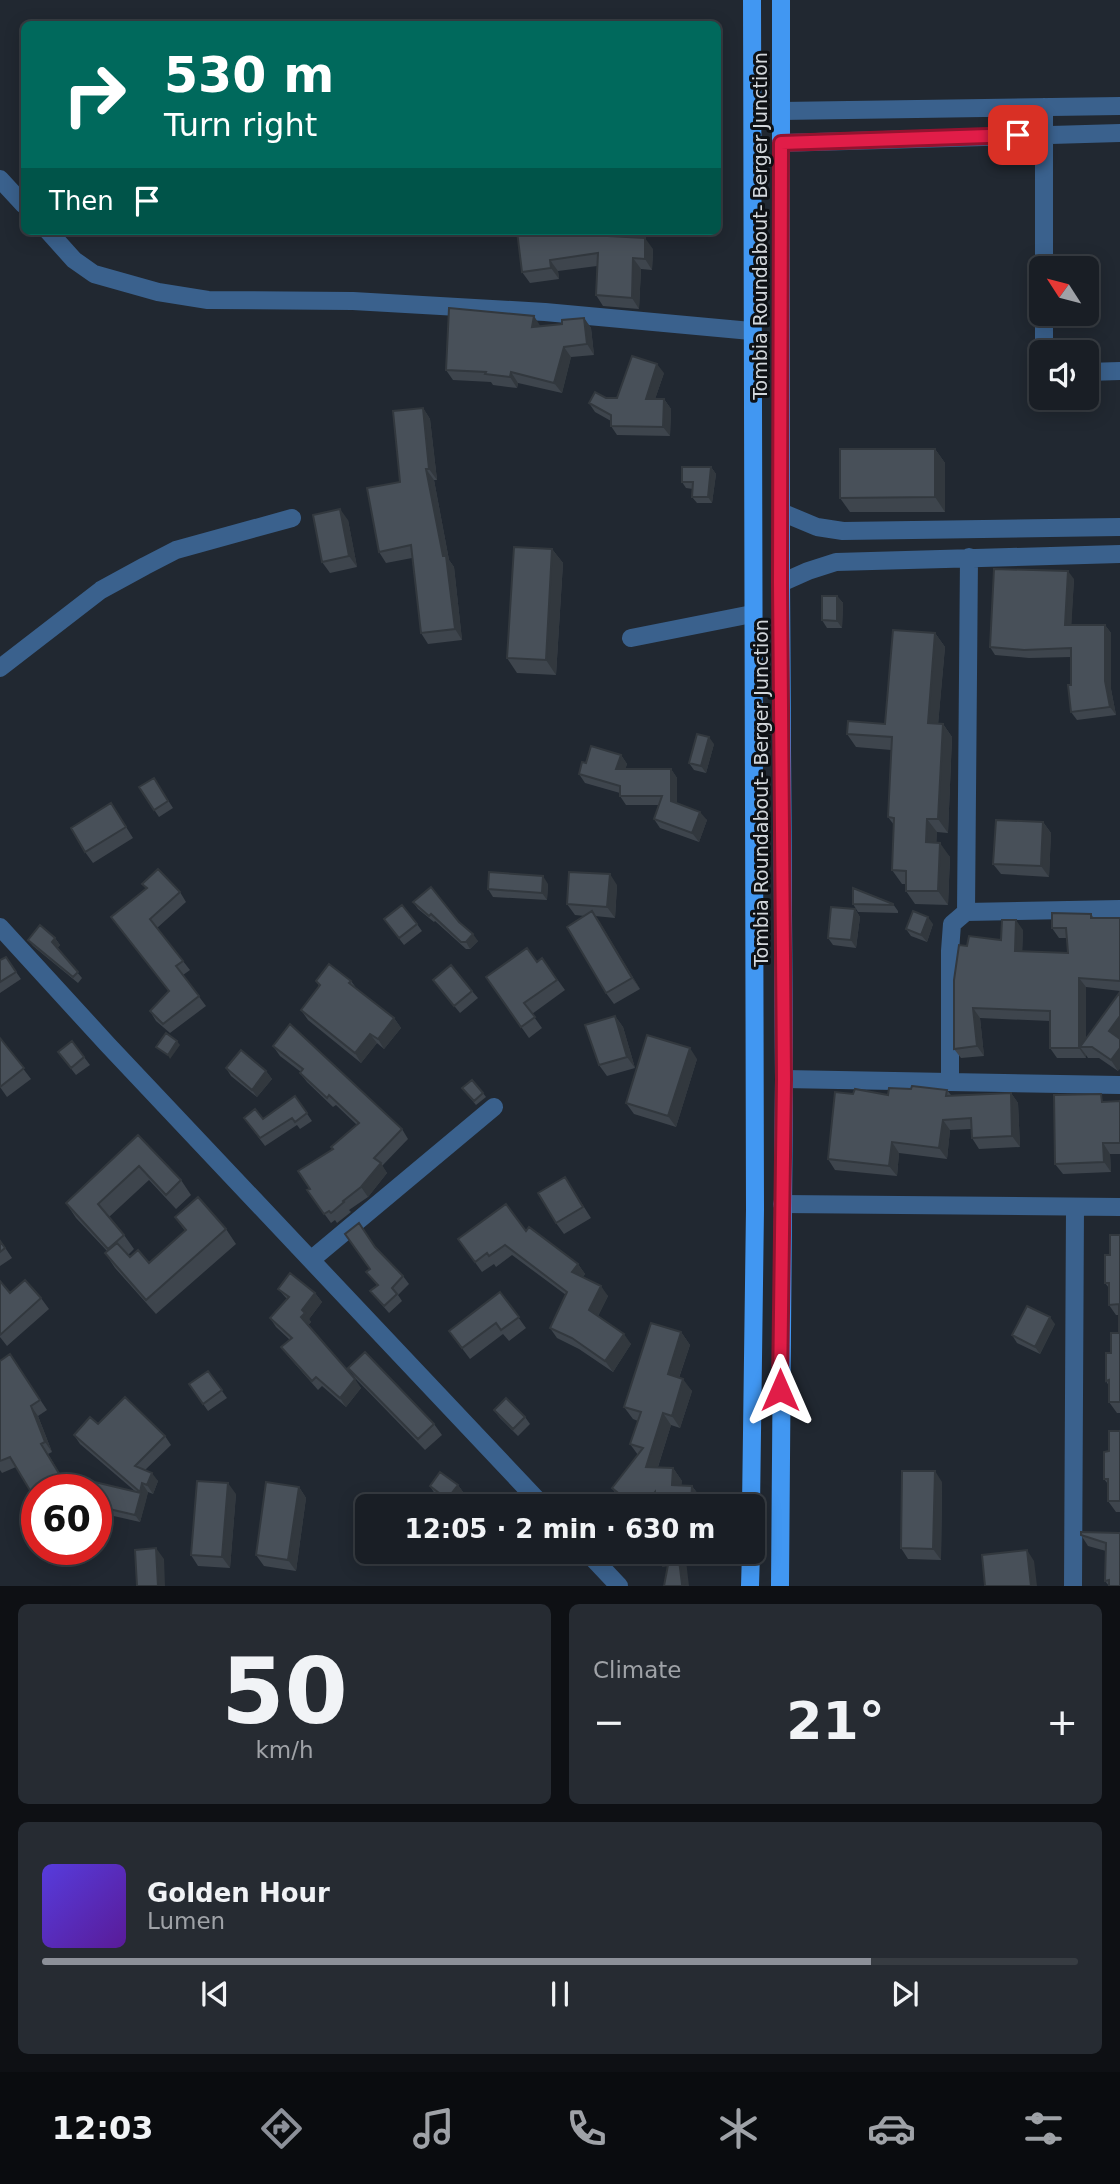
<!DOCTYPE html>
<meta charset="utf-8">
<style>
body{margin:0;font-family:"DejaVu Sans",sans-serif;background:#262b32;color:#f1f3f6;height:100vh;display:flex;flex-direction:column;font-size:26px;white-space:nowrap}
*{box-sizing:border-box;margin:0}
p{font-size:23px;color:#9fa2a7}
.icon{flex:none;width:38px;height:38px;fill:none;stroke:currentColor;stroke-width:2;stroke-linecap:round;stroke-linejoin:round}
.map{position:relative;height:1586px;overflow:hidden}
.drawer{display:flex;flex-direction:column;gap:18px;padding:18px;background:#0e1014;flex:1}
.drawer>*{flex:none}
.banner{position:absolute;left:21px;top:21px;width:700px;height:214px;border-radius:10px;box-shadow:0 4px 18px #0003,0 0 0 2px #373c42;background:#00695c;color:#fff;overflow:hidden}
.needle{width:46px;rotate:306deg}
.buttons{position:absolute;left:1029px;top:256px;display:grid;gap:14px}
.buttons a{display:grid;place-items:center;width:70px;height:70px;border-radius:10px;background:#191e25;box-shadow:0 4px 18px #0003,0 0 0 2px #373c42;font-size:35px}
.speed{position:absolute;left:21px;top:1474px;display:flex;gap:14px;font-size:35px;font-weight:700;text-align:center}
.speed>*{display:grid;place-content:center;width:91px;height:91px;border-radius:50%;background:#191e25;box-shadow:0 4px 18px #0003,0 0 0 2px #373c42;line-height:1}
.speed .limit{border:10px solid #d22;background:#fff;color:#111}
.pin{position:absolute;display:grid;place-items:center;width:60px;height:60px;color:#fff;margin:-30px;border-radius:14px;box-shadow:0 4px 10px #0006}
.me{position:absolute;width:77px;margin:-38px;rotate:0deg;stroke-linejoin:round;filter:drop-shadow(0 0 5px #0008)}
.turn{display:flex;align-items:center;gap:24px;height:147px;padding:0 28px;font-size:32px}
.turn .icon{width:91px;height:91px;stroke-width:2.5}
.turn b{display:block;font-size:49px;line-height:60px}
.then{display:flex;align-items:center;height:66px;padding:0 28px;background:#0003;gap:14px;font-size:26px}
.big{font-size:52px;font-weight:800;line-height:1.1}
.drawer .tile{flex:1;display:flex;flex-direction:column;justify-content:center;gap:10px;min-width:0;padding:0 24px;border-radius:10px;background:#262b32}
.drawer .dial{align-items:center;gap:0}
.dial b{font-size:91px;line-height:1}
.song{display:flex;align-items:center;gap:21px}
.cover{width:84px;height:84px;border-radius:10px;background:linear-gradient(135deg,hsl(250 70% 55%),hsl(270 70% 35%))}
.played{height:7px;border-radius:4px;background:linear-gradient(90deg,#8c9099 80%,#373c42 80%)}
.keys{display:flex;justify-content:space-around;direction:ltr}
.heat{display:flex;justify-content:space-between;align-items:center;font-size:38px;direction:ltr}
.drawer .tiles{flex:1;display:grid;gap:18px;grid-template-columns:1fr 1fr}
.tile:last-child{grid-column:span 2}
.trip{position:absolute;left:355px;top:1494px;width:410px;height:70px;border-radius:10px;background:#191e25;box-shadow:0 4px 18px #0003,0 0 0 2px #373c42;font-weight:800;line-height:70px;text-align:center}
.tab-bar{display:flex;height:112px;justify-content:space-around;align-items:center;background:#0a0c0f;color:#9fa2a7}
.tab-bar .icon{width:49px;height:49px}
.tab-bar .current{color:#8c9099}
.tab-bar b{font-size:32px;color:#f1f3f6}
.map>svg:first-child{display:block}
</style>
<div class="map">
<svg width="1120" height="1586" viewBox="0 0 1120 1586">
<rect width="100%" height="100%" fill="#212831"/>
<g fill="none" stroke-linecap="round" stroke-linejoin="round">
<path stroke="#3a618d" stroke-width="18" d="M781,111L1120,106
M781,143L1120,133
M0,179L24,205
M48,231L74,260L94,274L158,292L208,300L353,301L545,312L751,331
M1044,268V107
M1044,313V343L1046,352
M1087,372L1120,371
M781,512L817,527L843,531L1120,527
M781,583L808,571L836,562L1120,554
M631,638L752,614
M0,668L101,590L145,566L176,550L292,518
M966,912L969,557
M0,927L108,1045L544,1507
M784,1079L1120,1085
M950,1082V951L952,924L966,912L1120,909
M782,1204L1120,1207
M312,1259L494,1107
M587,1552L619,1586
M1073,1586L1075,1208"/>
<path stroke="#4197f2" stroke-width="18" d="M751,1507L755,1209L752,0
M750,1586L751,1552
M780,1586L784,1079L781,583V0"/>
</g>
<path fill="#3e454d" d="M596,236L653,249L652,270L641,269L639,309L603,306L596,295L597,266L558,271L559,279L530,283L522,272Z
M584,318L591,328L594,355L571,357L562,393L518,383L517,388L493,385L491,382L453,380L446,370L541,326L562,324Z
M664,373L655,399H664L671,409L670,436L617,435L611,426V421L595,412L589,403L606,398H617Z
M423,408L430,419L437,480H434L449,560L454,567L462,640L428,644L421,633L412,558L386,563L379,552Z
M935,449L945,463V512H850L840,498Z
M711,467L716,474L712,503H697L692,497L693,489L686,488L682,482Z
M348,520L357,567L330,573L322,562Z
M552,549L563,563L556,675L517,673L507,658Z
M1074,579L1071,625H1105L1111,633V689L1116,715L1077,720L1071,712V657L1029,658L995,655L990,647Z
M837,596L843,603L842,628H827L822,620Z
M935,633L945,647L938,724H943L952,737L948,833L937,832L936,843L950,857L948,905L915,904L906,891V884H902L892,870L894,825L888,817L891,750L856,747L847,734L885,724Z
M714,744L706,773L694,770L689,763Z
M621,755L627,764L625,769H671L677,778V803L707,820L699,842L660,828L654,819L659,805H626L620,796V793L585,783L579,774L586,763Z
M154,778L173,808L159,817L139,787Z
M111,803L133,838L93,863L85,852Z
M1043,822L1051,833L1049,877L1001,874L993,864Z
M142,884L180,892L186,902L157,928L190,970L183,975L206,1006L170,1033L156,1021L150,1011L169,991L111,917L146,889Z
M548,884L547,900L493,897L488,889Z
M617,885L615,918L595,916L640,989L614,1004L606,993L585,916L575,915L567,904Z
M413,902L478,941L470,949H466L435,921L434,922L418,909Z
M853,904H893L898,911V913L858,912Z
M855,909L860,917L856,948L833,945L828,938Z
M1091,914L1094,918H1120V991L1086,987V1039L1120,993V1037L1118,1071L1099,1058H1088L1086,1055V1058H1057L1050,1048V1021L980,1018L984,1056L961,1058L954,1049L967,946L1001,940L1023,930L1022,951L1068,953L1067,938H1059L1052,928Z
M384,919L417,924L422,931L404,945Z
M933,924L927,942L911,936L906,929Z
M55,938L60,945L57,948L82,978L78,983L33,946L28,940Z
M6,957L21,979L0,993V960Z
M542,958L565,990L532,1014L542,1028L529,1038L486,977L537,962Z
M433,980L472,991L478,998L460,1013Z
M316,981H351L357,989L394,1018L401,1028L384,1049L377,1043L361,1063L308,1020L301,1010L319,986Z
M615,1016L623,1027L635,1068L607,1076L599,1065Z
M0,1038L31,1079L7,1097L0,1087Z
M72,1041L90,1065L76,1075L58,1052Z
M273,1046L402,1129L408,1139L382,1166L387,1173L368,1197L349,1210L351,1212L337,1223L335,1220L331,1223L307,1190L310,1189L333,1149L357,1125L336,1105L333,1107L307,1082L300,1073L301,1072L280,1056Z
M697,1059L676,1127L634,1114L626,1103Z
M226,1068L266,1071L272,1079L257,1097L231,1076Z
M947,1090L951,1095L1011,1093L1018,1103L1020,1147L979,1149L972,1138L971,1129L950,1130L947,1159L899,1153L897,1176L835,1170L828,1159L853,1094L888,1095Z
M465,1092L483,1093L486,1097L476,1105Z
M295,1096L312,1121L300,1129L297,1125L265,1146L244,1118L263,1119Z
M1120,1101V1154H1110L1111,1172L1063,1174L1055,1164L1106,1102Z
M138,1135L181,1180L191,1195L176,1209L149,1180L109,1217L124,1235L134,1249L128,1255L130,1257L149,1263L185,1231L175,1217L226,1229L236,1244L156,1314L115,1268L105,1253L107,1251L76,1218L66,1203Z
M565,1177L591,1218L564,1234L556,1223Z
M526,1231L578,1264L585,1274L583,1277L608,1296L598,1316L631,1344L613,1372L579,1349L557,1338L550,1328L566,1295L512,1255L496,1267L494,1264L482,1272L458,1239Z
M1120,1235V1413H1117L1109,1402V1386L1106,1381L1119,1333V1315H1116L1109,1305V1288L1105,1283L1110,1255Z
M0,1240L12,1258L0,1266Z
M375,1247L403,1276L409,1284L398,1295L402,1301L389,1313L370,1291L377,1285L366,1272L370,1269Z
M0,1281L10,1293L41,1298L49,1309L7,1346L0,1337Z
M278,1289L315,1293L322,1302L309,1319L311,1322L308,1325L361,1388L346,1407L322,1386L318,1390L288,1356L281,1347L290,1340L276,1327L270,1318L287,1299Z
M500,1292L526,1328L509,1341L503,1334L470,1359L449,1331Z
M1055,1324L1040,1354L1017,1343L1012,1335Z
M681,1332L690,1345L679,1378L692,1391L680,1428L671,1425L658,1467L673,1468L682,1481L681,1485L692,1486L701,1498L700,1507H629L620,1500L612,1488L638,1455L630,1444L638,1421L633,1419L624,1407Z
M10,1354L47,1410L38,1416L52,1452L48,1454L69,1489H37V1501L16,1467L2,1473L0,1470V1361Z
M348,1368L434,1424L442,1435L425,1450L356,1379Z
M208,1371L227,1398L208,1411L189,1384Z
M494,1410L525,1417L530,1424L518,1436L499,1417Z
M98,1424L165,1436L171,1445L145,1470L158,1481L153,1494L148,1492L140,1522L96,1512V1489L136,1492L80,1444L74,1435Z
M1120,1431V1512H1116L1108,1501V1484L1104,1479Z
M942,1482L941,1560L908,1559L901,1548Z
M458,1485L463,1492L452,1506L435,1494L430,1486Z
M299,1487L306,1498L296,1571L264,1566L256,1555Z
M236,1494L230,1568L198,1566L191,1555Z
M1120,1533L1109,1586L1105,1581L1106,1551L1088,1546L1081,1535Z
M49,1549H80L82,1552L75,1566L53,1555Z"/>
<path fill="#32383e" d="M590,231H596L598,246L590,235Z
M645,238L653,249L652,270L645,259Z
M633,258L641,269L639,309L632,298Z
M550,260L558,271L559,279L551,268Z
M534,316L541,327H532Z
M584,318L591,328L594,355L587,344Z
M564,347L571,357L562,393L554,383Z
M657,364L664,373L652,408L646,399Z
M511,372L518,383L517,388L510,377Z
M664,399L671,409L670,436L663,427Z
M423,408L430,419L437,480L429,469Z
M935,449L945,463V512L935,497Z
M711,467L716,474L712,503L708,497Z
M426,469L434,480L449,560L454,567L462,640L455,629L443,556Z
M340,509L348,520L357,567L349,556Z
M552,549L563,563L556,675L546,660Z
M1068,571L1074,579L1071,633L1065,625Z
M837,596L843,603L842,628L837,621Z
M1105,625L1111,633V689L1116,715L1110,707L1105,681Z
M935,633L945,647L937,737L928,723Z
M943,724L952,737L948,833L938,819Z
M709,737L714,744L706,773L701,766Z
M621,755L627,764L623,778L616,769Z
M671,769L677,778V810L671,801Z
M700,812L707,820L699,842L692,833Z
M927,819L937,832L936,856L926,842Z
M1043,822L1051,833L1049,877L1041,866Z
M940,843L950,857L948,905L938,891Z
M610,874L617,885L615,918L607,907Z
M543,876L548,884L547,900L542,893Z
M855,909L860,917L856,948L851,940Z
M592,911L600,922L640,989L632,978Z
M928,917L933,924L927,942L921,935Z
M1016,920L1023,930L1022,961L1015,951Z
M473,934L478,941L470,949L466,942Z
M55,938L60,945L57,949L52,942Z
M1079,978L1086,987V1047H1080L1086,1055V1058L1079,1048Z
M973,1008L980,1018L984,1056L977,1046Z
M615,1016L623,1027L635,1068L627,1057Z
M1120,1016V1037L1117,1042L1109,1031Z
M394,1018L401,1028L384,1049L378,1039Z
M370,1034L377,1043L361,1063L355,1053Z
M177,1041L180,1045L170,1059L168,1055Z
M690,1048L697,1059L676,1127L668,1116Z
M1120,1048V1069L1118,1071L1111,1060Z
M266,1071L272,1079L257,1097L252,1090Z
M1011,1093L1018,1103L1020,1147L1012,1136Z
M943,1120L950,1130L947,1159L939,1148Z
M892,1142L899,1153L897,1176L889,1166Z
M1103,1143L1110,1154L1111,1172L1104,1162Z
M381,1163L387,1173L368,1197L361,1187Z
M578,1264L585,1274L579,1282L572,1272Z
M601,1286L608,1296L596,1320L589,1310Z
M315,1293L322,1302L309,1319L311,1322L307,1326L301,1317L302,1310Z
M1050,1317L1055,1324L1040,1354L1035,1347Z
M681,1332L690,1345L676,1386L668,1374Z
M624,1334L631,1344L613,1372L605,1361Z
M355,1379L361,1388L346,1407L340,1398Z
M683,1379L692,1391L680,1428L672,1416Z
M31,1406L38,1416L52,1452L45,1442Z
M663,1413L671,1425L654,1479L646,1467Z
M41,1444L48,1454L69,1489L63,1480Z
M673,1468L682,1481L680,1497L672,1485Z
M935,1471L942,1482L941,1560L933,1549Z
M152,1473L158,1481L153,1494L147,1485Z
M142,1483L148,1492L146,1501L140,1492Z
M228,1483L236,1494L230,1568L222,1557Z
M458,1485L463,1492L452,1506L447,1499Z
M692,1486L701,1498L700,1507H692L691,1505Z
M299,1487L306,1498L296,1571L288,1560Z
M655,1492L661,1507H644Z
M141,1493L146,1501L140,1522L135,1515Z
M156,1548L164,1559L165,1586H158Z
M75,1549H80L82,1552L75,1566L70,1559Z
M1027,1550L1034,1561L1037,1586H1031Z
M678,1552H685L689,1586H683L682,1584Z"/>
<path fill="#485059" stroke="#32383e" stroke-width="2" d="M517,231H590V235L645,238V259L633,258L632,298L596,295L598,253L550,260L551,268L522,272Z
M449,308L534,316L532,327L562,324V320L584,318L587,344L564,347L554,383L511,372L510,377L485,374L486,372L446,370Z
M632,356L657,364L646,399H664L663,427L611,426V415L589,403L595,392L606,398H617Z
M423,408L429,469H426L443,556H446L455,629L421,633L411,545L379,552L367,488L400,482L393,411Z
M840,449H935V497L840,498Z
M682,467H711L708,497H692L693,482H682Z
M340,509L349,556L322,562L313,515Z
M514,547L552,549L546,660L507,658Z
M994,569L1068,571L1065,625H1105V681L1110,707L1071,712L1068,685H1071V648L1024,650L990,647Z
M822,596H837V621L822,620Z
M893,630L935,633L928,723L943,724L938,819H927L926,842L940,843L938,891H906V871L892,870L894,818L888,817L892,737L847,734L848,721L885,724Z
M697,734L709,737L701,766L689,763Z
M591,746L621,755L616,769H671V801L700,812L692,833L654,819L662,796H620V786L579,774L582,762L586,763Z
M154,778L168,801L154,810L139,787Z
M111,803L126,827L85,852L71,828Z
M996,820L1043,822L1041,866L993,864Z
M158,869L180,892L150,919L183,961L176,966L199,996L163,1024L150,1011L169,991L111,917L147,888L142,884Z
M489,872L543,876L542,893L488,889Z
M569,872L610,874L607,907L567,904Z
M431,887L459,922L473,934L466,942H461L431,914L429,916L413,902Z
M853,888L893,904V905L853,904Z
M402,905L417,924L399,938L384,919Z
M831,907L855,909L851,940L828,938Z
M592,911L632,978L606,993L567,927Z
M913,911L928,917L921,935L906,929Z
M1052,913L1091,914V918H1120V981L1079,978V1048H1050V1011L973,1008L977,1046L954,1049V980L959,945L967,946L969,936L1001,940L1002,920H1016L1015,951L1068,953L1066,928H1052Z
M40,925L55,938L52,942L78,972L73,977L28,940Z
M527,948L537,962L542,958L557,980L524,1003L535,1017L521,1027L486,977Z
M6,957L16,972L0,982V960Z
M329,964L351,981L349,983L394,1018L378,1039L370,1034L355,1053L301,1010L320,985L316,981Z
M451,965L472,991L454,1006L433,980Z
M1120,992V1016L1109,1031L1120,1039V1048L1111,1060L1092,1047H1080Z
M615,1016L627,1057L599,1065L585,1025Z
M290,1024L402,1129L374,1158L381,1163L361,1187L343,1201L344,1202L331,1213L329,1211L324,1214L307,1190L310,1189L298,1171L333,1149L331,1147L359,1123L329,1095L327,1098L300,1073L303,1069L273,1046Z
M166,1033L177,1041L168,1055L156,1047Z
M647,1035L690,1048L668,1116L626,1103Z
M0,1038L24,1068L0,1087Z
M72,1041L84,1057L71,1068L58,1052Z
M241,1050L266,1071L252,1090L226,1068Z
M472,1080L483,1093L474,1101L462,1088Z
M912,1086L947,1090L946,1096L1011,1093L1012,1136L972,1138L971,1118L943,1120L939,1148L892,1142L889,1166L828,1159L835,1092L853,1094L855,1089L888,1095L889,1088L911,1089Z
M1101,1094L1102,1102L1120,1101V1143H1103L1104,1162L1055,1164L1054,1095Z
M295,1096L307,1113L295,1122L292,1118L260,1138L244,1118L255,1109L263,1119Z
M138,1135L181,1180L166,1195L139,1166L98,1204L124,1235L108,1249L66,1203Z
M565,1177L583,1207L556,1223L538,1193Z
M198,1197L226,1229L146,1300L105,1253L117,1243L130,1257L138,1250L149,1263L186,1230L175,1217Z
M506,1204L526,1231L529,1227L578,1264L572,1272L601,1286L589,1310L624,1334L605,1361L572,1338L550,1328L567,1292L505,1245L489,1256L487,1253L475,1262L458,1239Z
M359,1223L375,1247L403,1276L392,1288L397,1294L384,1306L370,1291L378,1285L366,1272L370,1269L345,1234Z
M1110,1235H1120V1402H1109V1380L1106,1381V1353H1111V1333H1119V1304L1109,1305V1283H1105V1255H1110Z
M0,1241L5,1248L0,1252Z
M290,1273L315,1293L302,1310L305,1313L301,1317L355,1379L340,1398L316,1377L312,1381L281,1347L292,1338L270,1318L289,1297L278,1289Z
M25,1280L41,1298L0,1335V1281L10,1293Z
M500,1292L519,1317L501,1330L496,1323L462,1348L449,1331Z
M1027,1306L1050,1317L1035,1347L1012,1335Z
M651,1323L681,1332L668,1374L683,1379L672,1416L663,1413L646,1467L673,1468L672,1485L692,1486L691,1505L673,1504V1507H656L655,1492L644,1507H636L612,1488L643,1448L630,1444L641,1412L624,1407Z
M365,1352L434,1424L418,1439L348,1368Z
M10,1354L40,1400L31,1406L45,1442L41,1444L63,1480L48,1489H37V1496L34,1497L10,1457L0,1461V1361Z
M208,1371L222,1390L203,1404L189,1384Z
M125,1397L165,1436L135,1466L152,1473L147,1485L142,1483L140,1492L74,1435L90,1417L98,1424Z
M506,1398L525,1417L513,1429L494,1410Z
M1109,1431H1120V1501H1108V1479H1104V1452L1109,1451Z
M902,1471H935L933,1549L901,1548Z
M440,1472L458,1485L447,1499L430,1486Z
M82,1479L141,1493L135,1515L96,1506V1489H79Z
M197,1481L228,1483L222,1557L191,1555Z
M266,1482L299,1487L288,1560L256,1555Z
M1081,1532L1120,1533V1586H1109V1580L1105,1581L1106,1543L1081,1535Z
M156,1548L158,1586H137L135,1550Z
M51,1549H75L70,1559Z
M1027,1550L1031,1586H985L982,1555Z
M661,1552H678L682,1584H684L683,1586H664L668,1565L663,1566Z"/>
<g fill="none" stroke-linecap="round" stroke-linejoin="round">
<g stroke="#92132f" stroke-width="18">
<path id="route" d="M780,1390L784,1079L780,583L781,143L1018,135"/>
</g>
<use href="#route" stroke="#e11d48" stroke-width="12"/>
</g>
<g text-anchor="middle" dominant-baseline="central" stroke-width="6" stroke-linejoin="round" paint-order="stroke">
<g font-size="19" fill="#d2d7dc" stroke="#0e1115">
<text transform="translate(760 226) rotate(-90)">Tombia Roundabout- Berger Junction</text>
<text transform="translate(761 793) rotate(-90)">Tombia Roundabout- Berger Junction</text>
</g>
</g>
</svg>
<div class="buttons">
<a><svg class="needle" viewBox="-14 -14 28 28"><path d="M0-13l5 13h-10z" fill="#e53935"/><path d="M0 13l5-13h-10z" fill="#9fa2a7"/></svg></a>
<a><svg class="icon" aria-label="sound" viewBox="0 0 24 24"><path d="M4 9h4l5-4v14l-5-4H4zM17 9q2 3 0 6"/></svg></a>
</div>
<div class="speed"><div class="limit">60</div></div>
<div class="pin" style="left:1018px;top:135px;background:#d93025"><svg class="icon" aria-label="arrive" viewBox="0 0 24 24"><path d="M6 21V4h12l-3 4 3 4H6"/></svg></div>
<svg class="me" style="left:780px;top:1390px" viewBox="-20 -20 40 40"><path d="M0-17L14 15 0 8-14 15z" fill="#e11d48" stroke="#fff" stroke-width="4"/></svg>
<div class="trip">12:05 · 2 min · 630 m</div>
<div class="banner">
<div class="turn"><svg class="icon" aria-label="right" viewBox="0 0 24 24"><path d="M7 20v-9h11M14 6l5 5-5 5"/></svg><div><b>530 m</b>Turn right</div></div>
<div class="then">Then<svg class="icon" aria-label="arrive" viewBox="0 0 24 24"><path d="M6 21V4h12l-3 4 3 4H6"/></svg></div>
</div>
</div>
<section class="drawer">
<div class="tiles">
<div class="tile dial"><b>50</b><p>km/h</p></div>
<div class="tile"><p>Climate</p>
<div class="heat"><a>−</a><b class="big">21°</b><a>+</a></div>
</div>
<div class="tile">
<div class="song"><i class="cover"></i><div><b>Golden Hour</b><p>Lumen</p></div></div>
<div class="played"></div>
<div class="keys"><svg class="icon" aria-label="previous" viewBox="0 0 24 24"><path d="M18 5L8 12l10 7zM5 5v14"/></svg><svg class="icon" aria-label="pause" viewBox="0 0 24 24"><path d="M8 5v14M16 5v14"/></svg><svg class="icon" aria-label="next" viewBox="0 0 24 24"><path d="M6 5l10 7-10 7zM19 5v14"/></svg></div>
</div>
</div>
</section>
<nav class="tab-bar">
<b>12:03</b>
<svg class="icon current" aria-label="directions" viewBox="0 0 24 24"><path d="M12 3l9 9-9 9-9-9zM9 14v-3h6M13 9l2 2-2 2"/></svg>
<svg class="icon" aria-label="music" viewBox="0 0 24 24"><path d="M9 18V5l10-2v13"/><circle cx="6" cy="18" r="3"/><circle cx="16" cy="16" r="3"/></svg>
<svg class="icon" aria-label="phone" viewBox="0 0 24 24"><path d="M5 4h4l2 5-3 2q2 4 5 5l2-3 5 2v4C11 20 4 13 5 4z"/></svg>
<svg class="icon" aria-label="climate" viewBox="0 0 24 24"><path d="M12 3v18M4 7l16 10M4 17L20 7"/></svg>
<svg class="icon" aria-label="car" viewBox="0 0 24 24"><path d="M5 17H2v-5l4-1 3-4h7l3 4 3 1v5h-3M9 17h6M6 11h13"/><circle cx="7" cy="17" r="2"/><circle cx="17" cy="17" r="2"/></svg>
<svg class="icon" aria-label="filters" viewBox="0 0 24 24"><path d="M4 7h16M4 17h16"/><circle cx="9" cy="7" r="2"/><circle cx="15" cy="17" r="2"/></svg>
</nav>
